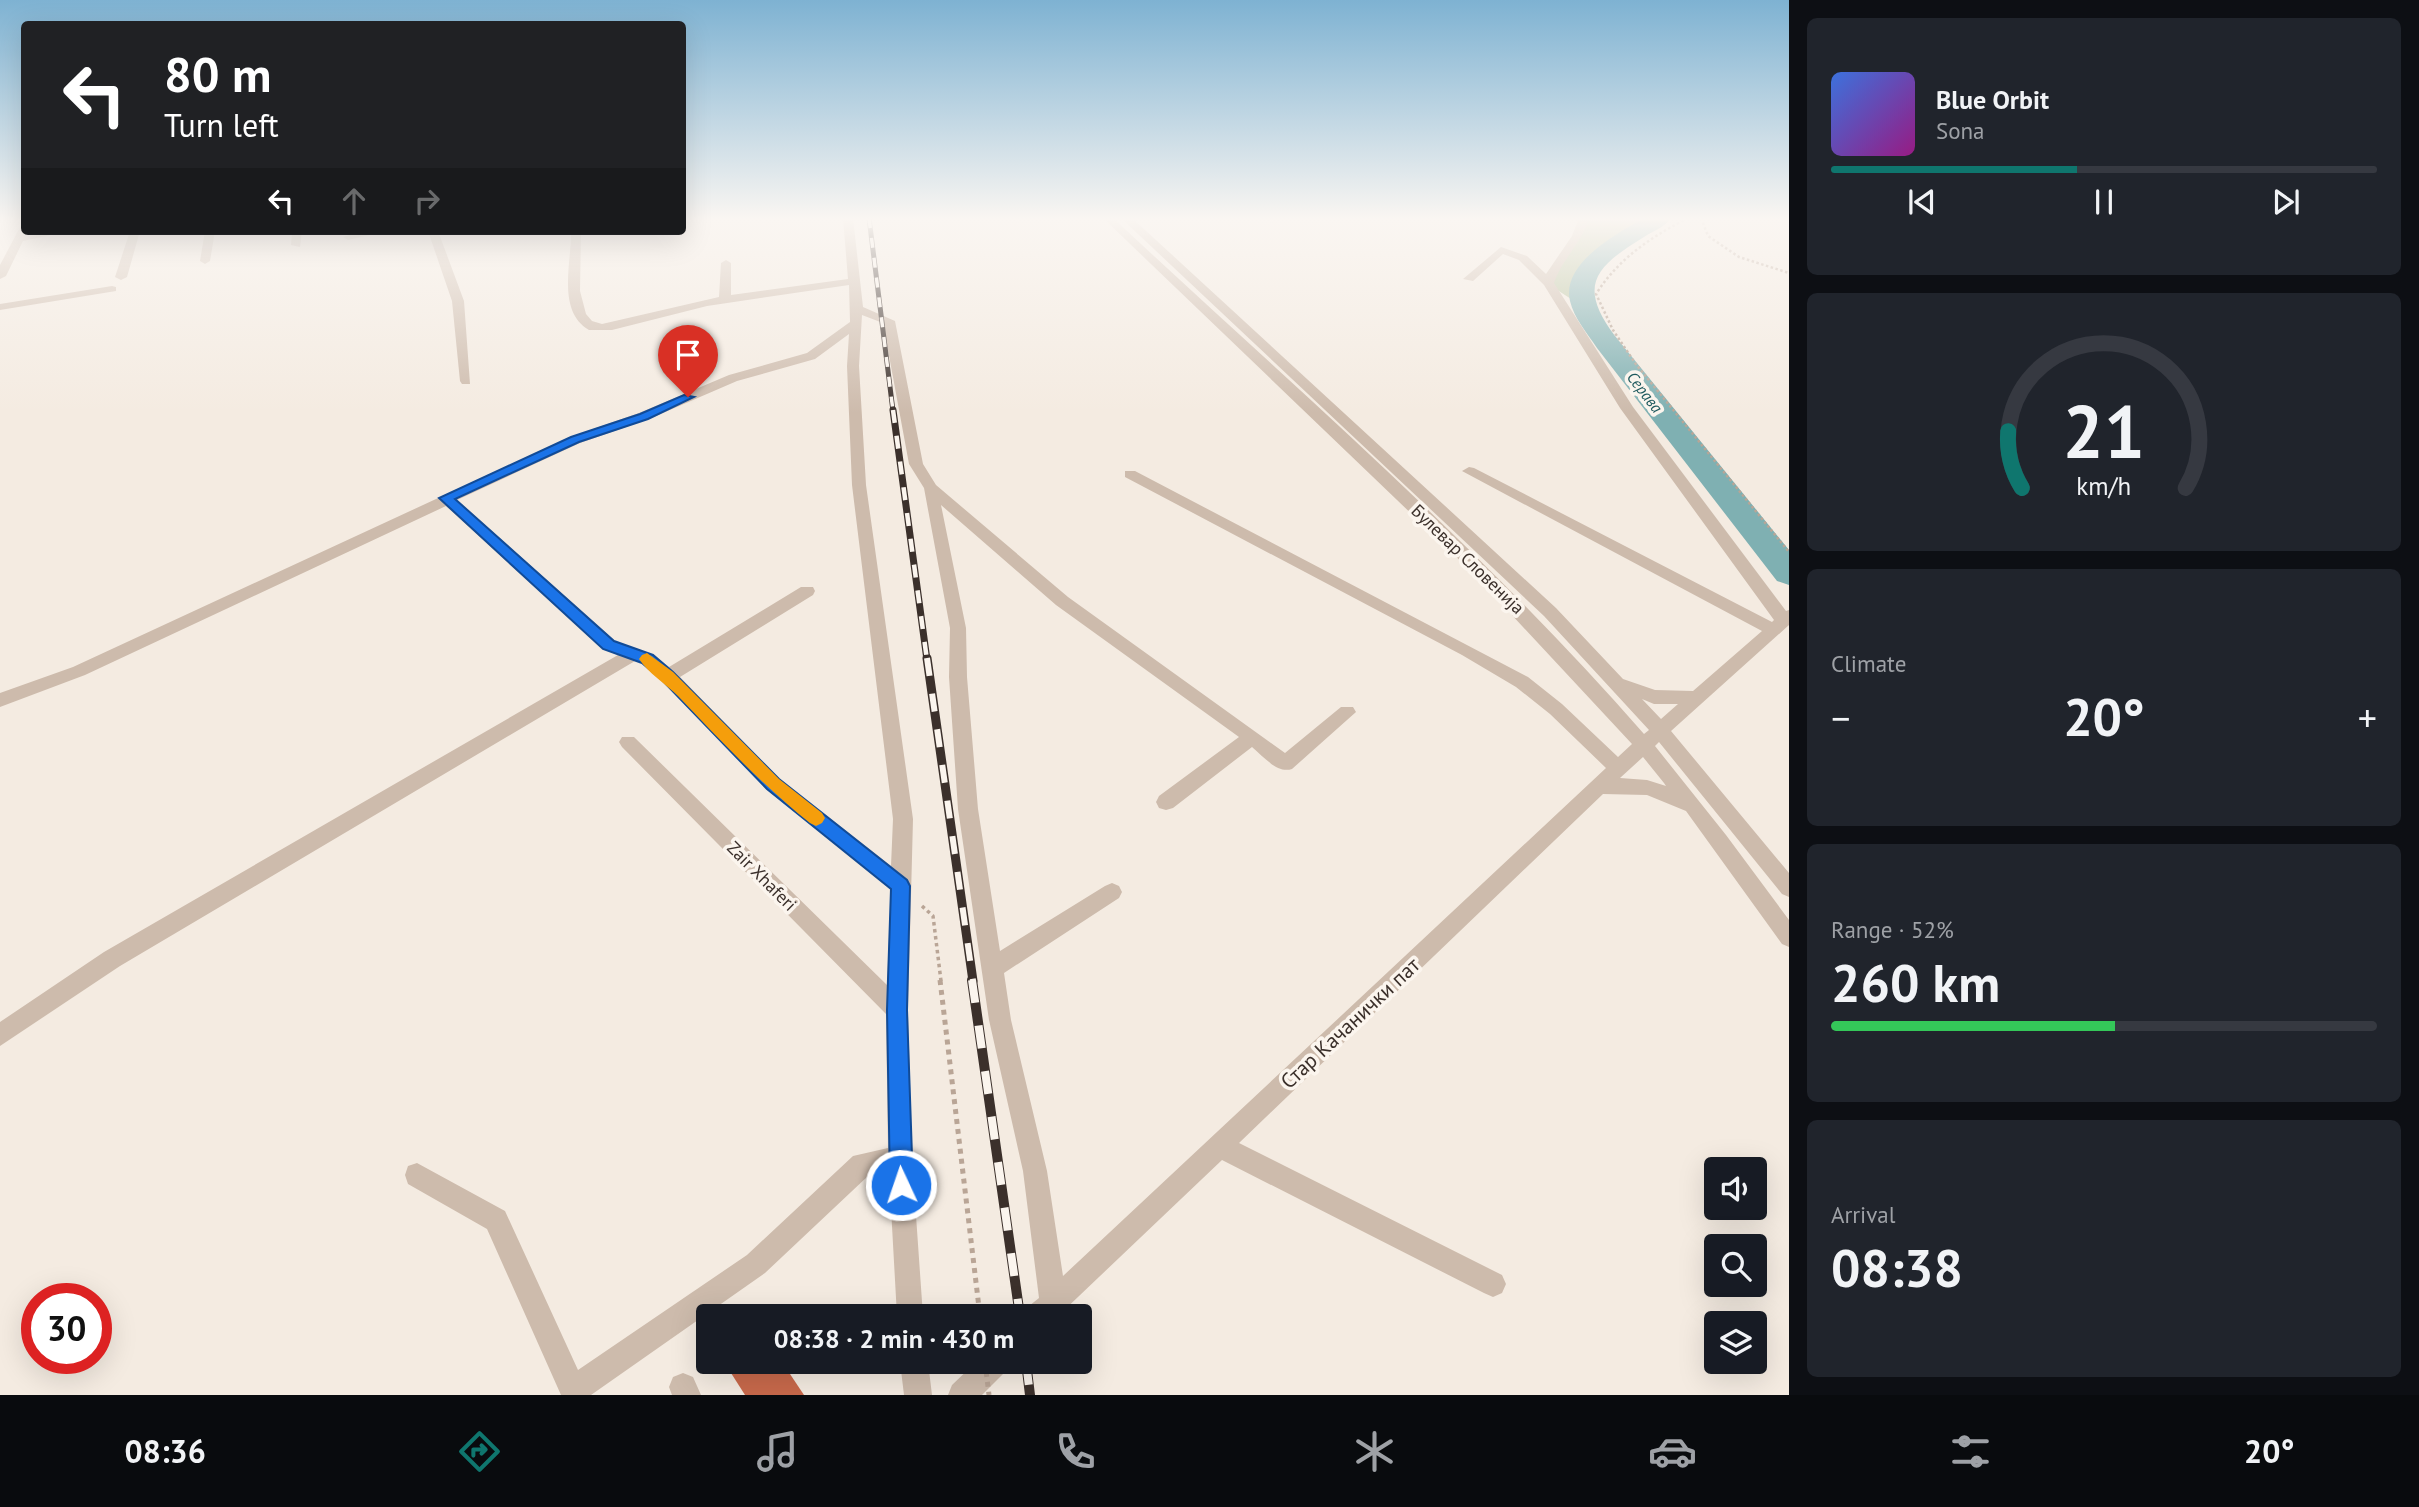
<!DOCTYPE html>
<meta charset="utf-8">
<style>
body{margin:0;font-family:"PT Sans",sans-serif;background:#20242c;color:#f1f3f6;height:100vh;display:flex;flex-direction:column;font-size:26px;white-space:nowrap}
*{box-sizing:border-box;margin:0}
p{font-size:23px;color:#9ea1a6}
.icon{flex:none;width:38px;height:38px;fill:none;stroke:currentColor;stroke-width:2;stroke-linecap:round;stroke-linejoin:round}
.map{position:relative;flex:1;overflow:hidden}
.details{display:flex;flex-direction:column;gap:18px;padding:18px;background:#0d0f14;width:630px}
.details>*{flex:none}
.banner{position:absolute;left:21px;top:21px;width:665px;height:214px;border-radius:7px;box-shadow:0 7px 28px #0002;background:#202124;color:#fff;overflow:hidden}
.controls{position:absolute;left:1704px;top:1157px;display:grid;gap:14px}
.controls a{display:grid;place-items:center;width:63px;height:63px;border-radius:7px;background:#171b24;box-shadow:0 7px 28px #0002;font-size:35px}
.speed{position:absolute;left:21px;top:1283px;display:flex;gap:14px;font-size:35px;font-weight:700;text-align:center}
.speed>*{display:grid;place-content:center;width:91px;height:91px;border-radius:50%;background:#171b24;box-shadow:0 7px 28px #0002;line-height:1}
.speed .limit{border:10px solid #d22;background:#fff;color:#111}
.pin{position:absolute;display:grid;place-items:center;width:60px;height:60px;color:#fff;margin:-72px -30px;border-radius:50% 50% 50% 0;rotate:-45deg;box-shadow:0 0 7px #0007}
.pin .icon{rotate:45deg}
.me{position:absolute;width:77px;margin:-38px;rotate:357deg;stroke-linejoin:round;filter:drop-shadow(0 0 5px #0008)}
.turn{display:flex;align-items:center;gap:24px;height:147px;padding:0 28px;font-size:32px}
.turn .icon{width:91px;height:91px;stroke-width:2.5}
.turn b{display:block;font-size:49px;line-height:60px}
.lanes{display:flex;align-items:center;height:66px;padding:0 28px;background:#0003;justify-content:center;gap:35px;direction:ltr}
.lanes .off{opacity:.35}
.big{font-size:52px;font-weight:600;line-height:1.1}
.details .tile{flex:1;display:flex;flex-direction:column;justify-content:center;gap:10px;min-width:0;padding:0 24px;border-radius:10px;background:#20242c}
.details .dial{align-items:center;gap:0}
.dial svg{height:182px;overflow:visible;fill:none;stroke:#363941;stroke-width:7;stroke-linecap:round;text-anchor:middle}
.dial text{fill:#f1f3f6;stroke:none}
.song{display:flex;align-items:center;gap:21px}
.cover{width:84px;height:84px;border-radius:10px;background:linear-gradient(135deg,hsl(220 70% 55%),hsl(310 70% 35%))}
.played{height:7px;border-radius:4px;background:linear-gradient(90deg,#0f766e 45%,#363941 45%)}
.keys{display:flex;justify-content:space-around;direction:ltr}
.heat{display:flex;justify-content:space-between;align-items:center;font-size:38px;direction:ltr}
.charge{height:10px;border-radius:5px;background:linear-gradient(90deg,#34c759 52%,#363941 0)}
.trip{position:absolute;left:696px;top:1304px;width:396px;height:70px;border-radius:7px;background:#171b24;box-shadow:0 7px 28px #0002;font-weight:600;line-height:70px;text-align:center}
.menu{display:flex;height:112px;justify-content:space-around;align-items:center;background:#090b0e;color:#9ea1a6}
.menu .icon{width:49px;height:49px}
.menu .on{color:#0f766e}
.menu b{font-size:32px;color:#f1f3f6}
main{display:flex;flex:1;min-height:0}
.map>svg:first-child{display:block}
</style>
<main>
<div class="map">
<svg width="1789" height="1395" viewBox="0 0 1789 1395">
<rect width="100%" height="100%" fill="#f4ebe1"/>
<path fill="#b8c4a0" d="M1584,218H1660C1637,231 1591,255 1582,281C1579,290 1583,299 1585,308L1548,284L1581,229Z"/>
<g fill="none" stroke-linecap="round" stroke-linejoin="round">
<path fill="#7fb0b2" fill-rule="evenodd" d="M1644,218H1671C1665,227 1653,231 1644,237C1595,267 1577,285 1615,336L1789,550V585L1777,581L1597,348C1587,333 1574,318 1570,301C1561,263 1618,233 1644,218Z"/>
</g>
<path fill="#c8694b" d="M724,1362H782L804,1395H745Z"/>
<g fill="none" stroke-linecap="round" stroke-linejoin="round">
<path stroke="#b9a596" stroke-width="2.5" stroke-dasharray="2.5 2.5" stroke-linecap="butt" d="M1688,218C1651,237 1619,258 1596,294L1613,330L1635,363L1789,552
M1701,218L1708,236L1739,257L1789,273"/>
<path stroke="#b9a596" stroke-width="3.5" stroke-dasharray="3.5 3.5" stroke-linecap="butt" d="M922,906L933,916L941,981"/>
<path stroke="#b9a596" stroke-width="5" stroke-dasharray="5 5" stroke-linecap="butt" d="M940,980L980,1316"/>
<path fill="#cdbbac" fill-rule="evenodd" d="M843,218H853L863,307L895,321L923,464L936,485L1068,597L1285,753L1341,707H1353L1356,712L1292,769C1277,774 1263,756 1252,747L1173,808L1166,810L1159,808L1156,802L1159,796L1239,737L1056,605L941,505L966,628L967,677L978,809L1000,951L1105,886L1112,883L1119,886L1122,892L1119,898L1004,973L1011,1020L1047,1171L1063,1276L1606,768L1550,714L1516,687L1462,655L1125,477V471H1135L1528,677L1562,704L1618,757L1632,744L1470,570L1103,218H1113C1293,386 1482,548 1644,734L1649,730L1544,616L1121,218H1132L1556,608L1623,679L1655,690L1693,691L1762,631L1462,471L1469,467L1474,468L1772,622L1774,620L1620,408L1544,285L1519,260L1503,254L1473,281L1463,279L1501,247L1527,256L1546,274L1572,236L1579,218H1589C1582,243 1562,259 1554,283L1633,407L1786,611L1789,610V625L1671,731L1789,873V897L1782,894L1659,742L1655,746L1726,835L1789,920V947L1782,944L1686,811L1647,795L1603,794L1239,1143L1502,1275L1506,1284L1502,1293L1493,1297L1484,1293L1222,1160L1058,1316H1026L1029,1306L1039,1298L1023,1171L989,1020L958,809L949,677L950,628L924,488L909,464L883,323L862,315L859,366L866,485L913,819L908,1010L912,1158L923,1316H897L889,1172L868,1176L765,1273L591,1395H561L487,1229L408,1184L405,1175L408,1166L417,1163L505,1211L578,1370L747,1255L853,1156L888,1148L886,1014L622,747L619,742L622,737H634L887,985L891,889L766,789L662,680L642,663L635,661L120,966L0,1046V1022L104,952L618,655L603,649L446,506L85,675L0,707V693L73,667L570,437L639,413L729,375L807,353L850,322L849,285L707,306L612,330H589C556,311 572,261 571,231H581L580,291L586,314L592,321L602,324L719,297L721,263L726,260L731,263V295L848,279ZM849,334L847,366L852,485L893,819L891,866L780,779L680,677L813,595L815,591L813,587H801L669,667L654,655L615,641L457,500L580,443L649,419L737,381L815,359ZM1642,699L1654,704H1678L1661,719ZM1643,757L1664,783L1666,786L1647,780L1620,778Z
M24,226V231H28L26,235L70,231L23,241L6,276L0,279V265L19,229Z
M130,231H140L127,277L121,280L115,277Z
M205,231H215L210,261L205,264L200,261Z
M292,231H302L300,247L291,245Z
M364,231H387L348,240L343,237Z
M428,231H438L464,301L470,384H462L460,381L452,301Z
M112,286L116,287V291L0,310V304Z
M900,1362H928L932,1395H904Z
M976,1362H1009L1005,1372L982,1395H948L952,1385Z
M683,1373L693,1377L701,1395H672L669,1387L673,1377Z"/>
<g stroke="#3b302b" stroke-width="5">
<path id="rail-far3" d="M869,218L893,411"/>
</g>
<g stroke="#3b302b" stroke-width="7">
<path id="rail-far2" d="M893,410L927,660"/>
</g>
<g stroke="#3b302b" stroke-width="9">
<path id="rail-far1" d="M927,658L973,981"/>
</g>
<g stroke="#3b302b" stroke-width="10">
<path id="rail" d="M972,980L1020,1316
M1026,1362L1030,1395"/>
</g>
<use href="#rail-far3" stroke="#fbf5ee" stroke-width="3.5" stroke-dasharray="10" stroke-linecap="butt"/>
<use href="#rail-far2" stroke="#fbf5ee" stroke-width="4.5" stroke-dasharray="13" stroke-linecap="butt"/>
<use href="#rail-far1" stroke="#fbf5ee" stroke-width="6" stroke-dasharray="18" stroke-linecap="butt"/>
<use href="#rail" stroke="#fbf5ee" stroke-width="8" stroke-dasharray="23" stroke-linecap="butt"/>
<path stroke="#b9a596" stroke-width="5" stroke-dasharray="5 5" stroke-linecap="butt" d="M985,1362L989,1395"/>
</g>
<linearGradient id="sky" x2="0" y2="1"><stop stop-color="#7eb2d2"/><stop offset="0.53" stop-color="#faf6f2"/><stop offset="1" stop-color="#faf6f2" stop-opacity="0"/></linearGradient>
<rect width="1789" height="413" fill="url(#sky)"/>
<path fill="#1a73e8" stroke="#114b97" stroke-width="2" d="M684,395L694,397L648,419L579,442L455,499L614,641L653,655L673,672L779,779L907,880L910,886L907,1010L913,1185L909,1193L901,1196L893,1193L890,1185L887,1010L891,889L767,789L662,680L642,663L603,649L439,498L571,437L640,414Z"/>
<path fill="#f59e0b" d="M647,653L673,672L779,779L822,813L825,818L822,823L816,826L810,823C762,785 721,741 678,696C666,684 648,673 639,659L642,655Z"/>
<g text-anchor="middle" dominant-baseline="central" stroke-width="7" stroke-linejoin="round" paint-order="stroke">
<g font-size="16" font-style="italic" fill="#1f5a5e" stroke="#fbf5ee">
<text transform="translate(1645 392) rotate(52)">Серава</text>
</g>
<g font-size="18" fill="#3b302b" stroke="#fbf5ee">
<text transform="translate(1468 559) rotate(44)">Булевар Словенија</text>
<text transform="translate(762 876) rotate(45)">Zair Xhaferi</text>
</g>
<g font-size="21" fill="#3b302b" stroke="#fbf5ee">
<text transform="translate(1350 1023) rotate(-43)">Стар Качанички пат</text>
</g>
</g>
</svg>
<div class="controls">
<a><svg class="icon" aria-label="sound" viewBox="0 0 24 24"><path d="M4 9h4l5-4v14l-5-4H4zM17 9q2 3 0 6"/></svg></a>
<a><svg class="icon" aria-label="search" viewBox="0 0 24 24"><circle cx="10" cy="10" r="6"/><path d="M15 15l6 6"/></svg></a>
<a><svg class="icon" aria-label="layers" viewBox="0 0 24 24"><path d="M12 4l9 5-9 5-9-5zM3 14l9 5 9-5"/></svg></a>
</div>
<div class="speed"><div class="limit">30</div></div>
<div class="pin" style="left:688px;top:397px;background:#d93025"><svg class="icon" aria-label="arrive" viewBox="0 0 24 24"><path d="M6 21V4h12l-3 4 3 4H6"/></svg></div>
<svg class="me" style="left:901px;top:1185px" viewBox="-20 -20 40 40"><circle r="17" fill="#1a73e8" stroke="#fff" stroke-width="3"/><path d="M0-11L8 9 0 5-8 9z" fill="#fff"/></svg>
<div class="trip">08:38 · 2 min · 430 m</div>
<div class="banner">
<div class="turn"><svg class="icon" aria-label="left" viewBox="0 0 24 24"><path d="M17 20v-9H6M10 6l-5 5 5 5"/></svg><div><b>80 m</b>Turn left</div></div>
<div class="lanes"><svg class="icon" aria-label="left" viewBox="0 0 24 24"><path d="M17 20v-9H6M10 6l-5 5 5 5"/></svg><svg class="icon off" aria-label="ahead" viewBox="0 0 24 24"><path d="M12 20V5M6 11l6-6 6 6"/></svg><svg class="icon off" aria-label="right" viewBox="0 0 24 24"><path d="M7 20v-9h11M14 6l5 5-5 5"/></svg></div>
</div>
</div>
<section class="details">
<div class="tile">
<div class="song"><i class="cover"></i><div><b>Blue Orbit</b><p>Sona</p></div></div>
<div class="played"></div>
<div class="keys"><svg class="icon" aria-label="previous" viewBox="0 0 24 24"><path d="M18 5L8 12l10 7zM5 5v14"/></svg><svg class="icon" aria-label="pause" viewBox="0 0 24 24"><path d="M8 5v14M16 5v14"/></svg><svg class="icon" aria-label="next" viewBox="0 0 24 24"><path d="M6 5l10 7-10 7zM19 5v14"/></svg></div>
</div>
<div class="tile dial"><svg viewBox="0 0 100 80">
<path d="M14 69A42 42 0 1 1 86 69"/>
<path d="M14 69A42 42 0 0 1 8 44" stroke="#0f766e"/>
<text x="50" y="56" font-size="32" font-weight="700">21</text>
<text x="50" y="72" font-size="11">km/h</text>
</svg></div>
<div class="tile"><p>Climate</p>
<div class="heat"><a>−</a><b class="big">20°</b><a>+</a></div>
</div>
<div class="tile"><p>Range · 52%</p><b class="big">260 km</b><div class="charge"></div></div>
<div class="tile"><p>Arrival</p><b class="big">08:38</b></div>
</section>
</main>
<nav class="menu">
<b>08:36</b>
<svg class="icon on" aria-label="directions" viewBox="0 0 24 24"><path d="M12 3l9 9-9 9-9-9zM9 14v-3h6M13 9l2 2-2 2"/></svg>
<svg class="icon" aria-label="music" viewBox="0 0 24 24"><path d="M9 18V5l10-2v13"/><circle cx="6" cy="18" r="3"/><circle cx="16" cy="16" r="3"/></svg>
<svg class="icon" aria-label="phone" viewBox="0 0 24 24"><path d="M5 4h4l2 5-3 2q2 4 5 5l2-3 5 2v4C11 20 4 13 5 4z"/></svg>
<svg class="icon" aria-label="climate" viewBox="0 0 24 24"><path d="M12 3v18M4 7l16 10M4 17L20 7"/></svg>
<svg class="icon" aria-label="car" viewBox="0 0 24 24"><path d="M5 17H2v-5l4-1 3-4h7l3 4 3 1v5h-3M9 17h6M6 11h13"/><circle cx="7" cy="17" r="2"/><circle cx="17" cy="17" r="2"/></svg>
<svg class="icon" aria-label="filters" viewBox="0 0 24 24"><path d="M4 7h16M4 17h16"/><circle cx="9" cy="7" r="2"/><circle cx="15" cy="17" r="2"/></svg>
<b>20°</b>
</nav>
